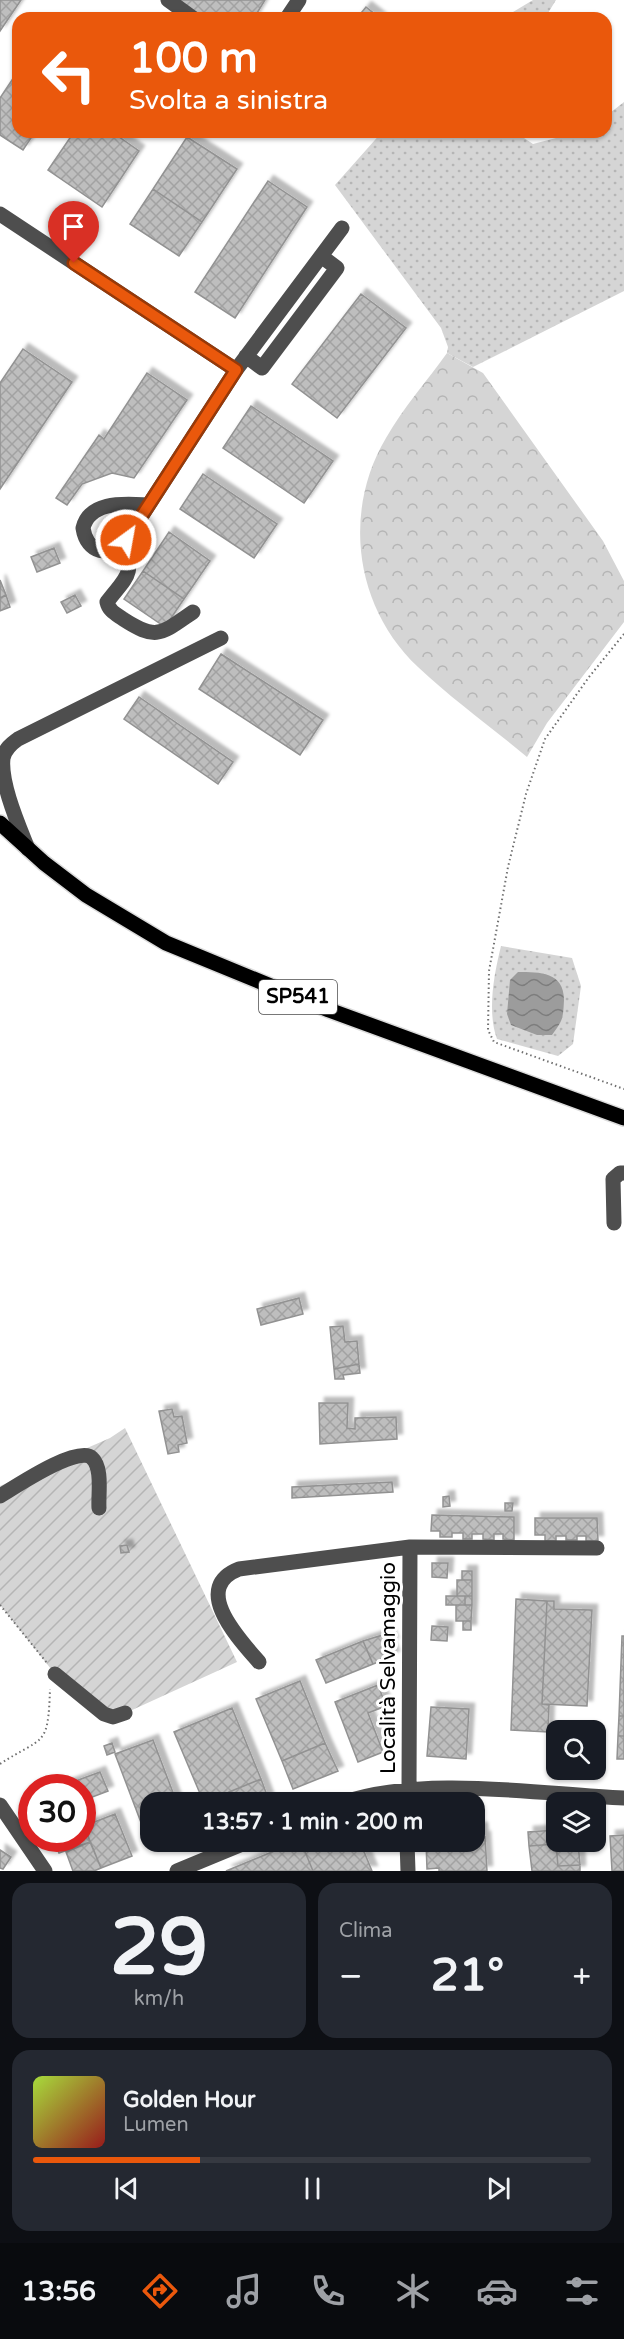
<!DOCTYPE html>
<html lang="it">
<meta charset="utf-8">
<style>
body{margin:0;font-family:"Varela Round",sans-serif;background:#242831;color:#f1f3f6;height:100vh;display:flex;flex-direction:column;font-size:22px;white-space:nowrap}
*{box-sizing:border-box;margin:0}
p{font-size:20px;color:#9ea1a6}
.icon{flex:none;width:33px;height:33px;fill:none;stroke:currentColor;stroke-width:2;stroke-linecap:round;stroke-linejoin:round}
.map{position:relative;height:1871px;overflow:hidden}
.side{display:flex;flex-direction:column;gap:12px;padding:12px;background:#0d0f14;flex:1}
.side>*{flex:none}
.banner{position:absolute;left:12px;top:12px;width:600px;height:126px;border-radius:18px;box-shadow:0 2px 4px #0004;background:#ea580c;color:#fff;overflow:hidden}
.buttons{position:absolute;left:546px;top:1720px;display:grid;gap:12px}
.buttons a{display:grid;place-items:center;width:60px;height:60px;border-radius:12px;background:#171b24;box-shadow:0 2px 4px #0004;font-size:30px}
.speed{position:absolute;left:18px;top:1774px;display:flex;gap:12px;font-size:30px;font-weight:700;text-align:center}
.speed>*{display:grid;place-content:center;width:78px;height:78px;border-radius:50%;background:#171b24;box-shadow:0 2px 4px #0004;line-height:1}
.speed .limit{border:9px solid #d22;background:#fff;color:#111}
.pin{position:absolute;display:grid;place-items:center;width:51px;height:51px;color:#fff;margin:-62px -26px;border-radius:50% 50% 50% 0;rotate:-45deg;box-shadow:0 0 6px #0007}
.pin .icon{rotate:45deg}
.me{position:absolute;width:66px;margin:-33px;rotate:32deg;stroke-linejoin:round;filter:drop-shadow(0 0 4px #0008)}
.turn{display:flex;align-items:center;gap:21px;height:126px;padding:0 18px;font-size:27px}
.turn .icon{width:78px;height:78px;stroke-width:2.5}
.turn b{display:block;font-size:42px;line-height:51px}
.big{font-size:45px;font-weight:800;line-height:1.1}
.side .widget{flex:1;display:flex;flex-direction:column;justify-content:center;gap:9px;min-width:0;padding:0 21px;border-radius:18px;background:#242831}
.side .dial{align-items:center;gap:0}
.dial b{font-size:78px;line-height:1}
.song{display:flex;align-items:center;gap:18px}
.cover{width:72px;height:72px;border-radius:9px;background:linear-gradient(135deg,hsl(80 70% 55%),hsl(0 70% 35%))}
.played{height:6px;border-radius:3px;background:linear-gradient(90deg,#ea580c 30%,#363941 30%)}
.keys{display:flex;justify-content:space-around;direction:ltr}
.heat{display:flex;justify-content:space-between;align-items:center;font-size:33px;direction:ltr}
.side .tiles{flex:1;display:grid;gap:12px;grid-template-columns:1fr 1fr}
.widget:last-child{grid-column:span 2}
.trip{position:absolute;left:140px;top:1792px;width:345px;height:60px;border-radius:18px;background:#171b24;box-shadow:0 2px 4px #0004;font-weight:800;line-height:60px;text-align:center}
.dock{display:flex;height:96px;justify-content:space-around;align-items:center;background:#090b0e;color:#9ea1a6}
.dock .icon{width:42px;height:42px}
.dock .on{color:#ea580c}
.dock b{font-size:27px;color:#f1f3f6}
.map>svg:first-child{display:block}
</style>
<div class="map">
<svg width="624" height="1871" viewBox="0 0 624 1871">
<defs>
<pattern id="grass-dots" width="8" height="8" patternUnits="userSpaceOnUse" patternTransform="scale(1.5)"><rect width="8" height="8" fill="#d5d5d5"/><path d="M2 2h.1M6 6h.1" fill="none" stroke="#b5b5b5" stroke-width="1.8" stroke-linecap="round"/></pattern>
<pattern id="forest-crowns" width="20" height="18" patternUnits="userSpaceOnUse" patternTransform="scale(1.5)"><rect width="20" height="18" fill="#d5d5d5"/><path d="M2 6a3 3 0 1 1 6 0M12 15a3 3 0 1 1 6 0" fill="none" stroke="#b5b5b5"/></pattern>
<pattern id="garden-furrows" width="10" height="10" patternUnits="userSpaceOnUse" patternTransform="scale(1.5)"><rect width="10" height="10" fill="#d5d5d5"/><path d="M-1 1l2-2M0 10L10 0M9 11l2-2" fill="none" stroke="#b5b5b5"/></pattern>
<pattern id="water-waves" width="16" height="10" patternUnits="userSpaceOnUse" patternTransform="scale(1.5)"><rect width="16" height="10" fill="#9c9c9c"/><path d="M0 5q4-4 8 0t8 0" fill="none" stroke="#7d7d7d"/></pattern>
<pattern id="building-cross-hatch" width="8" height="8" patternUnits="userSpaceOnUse" patternTransform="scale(1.5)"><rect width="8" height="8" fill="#bebebe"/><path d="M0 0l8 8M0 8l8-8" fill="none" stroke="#a2a2a2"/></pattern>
<filter id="shadow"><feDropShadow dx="5.5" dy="-5.5" stdDeviation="1.5" flood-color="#0004"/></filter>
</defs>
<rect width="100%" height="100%" fill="#fff"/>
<path fill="url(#grass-dots)" d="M533,0H556L545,18H503Z
M624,102V291L473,367L447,353L448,347L441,328L335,185L382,132H515L533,144L579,132H606V116Z
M501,946L572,958L581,986L573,1044L558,1056L497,1039C487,1012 494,974 501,946Z"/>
<path fill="url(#forest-crowns)" d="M447,353L483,373L603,541L624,581V622L547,723L527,757C491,727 452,699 418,667C355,608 342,512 386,438C403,408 427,381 447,353Z"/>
<path fill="url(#garden-furrows)" d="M125,1428L237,1662L119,1716L55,1674L0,1605V1486L110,1438Z"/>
<path fill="url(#water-waves)" d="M518,972C540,972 564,972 564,1000C563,1019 563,1020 552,1035H537L511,1025L507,1014L510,980Z"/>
<path fill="url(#building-cross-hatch)" stroke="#929292" stroke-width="1.5" filter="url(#shadow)" d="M0,0H21L0,31Z
M174,0H265L254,18H203Z
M366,7L380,18H357Z
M18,71V132H35L23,150L0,135V98Z
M74,132H112L139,151L102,207L48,170Z
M187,137L237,169L202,222L153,189Z
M268,181L307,207L235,318L195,292Z
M153,189L202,222L179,256L130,224Z
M361,294L406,328L337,418L292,384Z
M23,349L72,382L0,489V383Z
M147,373L187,400L134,478L112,473L82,484L67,505L56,498L99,435L104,439Z
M251,406L333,461L304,503L223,448Z
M203,474L277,524L254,558L180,509Z
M169,532L210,561L184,599L143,571Z
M54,548L60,563L37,572L31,557Z
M143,571L184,599L165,627L124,599Z
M0,580L6,595L0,598Z
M6,595L10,607L0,611V598Z
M75,595L81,606L67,613L61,602Z
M221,654L323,720L300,755L199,689Z
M139,697L233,762L218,784L124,719Z
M299,1298L303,1314L261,1325L257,1309Z
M343,1326L345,1342L357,1341L359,1364L334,1369L330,1327Z
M359,1364L360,1373L343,1375L344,1379H335L334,1369Z
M319,1403H348L347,1428L355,1429V1418L396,1417L397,1439L320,1444Z
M172,1409L174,1417L182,1416L187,1443L178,1445L179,1452L168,1454L159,1411Z
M392,1482L393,1492L292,1498V1487Z
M449,1496L450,1506L443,1507V1497Z
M505,1503H513L512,1511H505Z
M432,1515L514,1517V1540L503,1539V1534H494V1540L483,1539V1534H472V1539H463V1533H452V1537H440V1531H431Z
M535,1518H597L598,1541H586V1536H577V1540H566V1536H556V1541H545V1535H535Z
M127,1545L129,1552L121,1553L120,1546Z
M432,1563H448L447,1578L432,1577Z
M462,1571H472V1580H462Z
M457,1580H472V1596H457Z
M446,1596H465V1605H446Z
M465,1596H472V1605H465Z
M516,1599L547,1601L542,1704L549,1705L548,1732L511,1730Z
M547,1601H554V1609L592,1610L587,1706L542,1704Z
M456,1605H472L471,1621H456Z
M463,1621H471V1630H463Z
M432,1626L448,1627L447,1641L431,1640Z
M389,1633L393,1643L389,1644L394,1656L373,1664L363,1641Z
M622,1636H624V1716H619Z
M363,1641L373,1664L326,1683L316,1660Z
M300,1681L325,1743L282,1761L256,1699Z
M378,1685L386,1706L368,1713L383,1752L358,1762L335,1702Z
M431,1707L469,1709L466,1759L427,1756Z
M232,1708L261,1779L229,1792L233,1803H204L174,1732Z
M619,1716H624V1736H618Z
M618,1736H624V1759H617Z
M153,1740L177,1803H150V1831L145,1833L115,1754Z
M112,1743L115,1752L107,1755L104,1746Z
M325,1743L338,1771L293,1789L282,1761Z
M100,1772L108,1791L82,1801V1788H71L70,1783Z
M261,1779L268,1798L254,1803H233L229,1792Z
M70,1783L71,1788H56Z
M115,1814L132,1856L101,1868L84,1826Z
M84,1826L90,1842L59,1853L53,1839H82Z
M474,1828H482L483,1838L485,1837L487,1871H439V1868L427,1869L426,1842H474Z
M556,1830V1842H578L580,1865L558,1866L556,1844L529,1846L528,1832Z
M150,1831V1842H164L150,1848L145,1833Z
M624,1835V1871H612L610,1836Z
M90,1842L101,1868L94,1871H73L66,1852Z
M296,1842H301L313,1871H226Z
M301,1842H360L372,1871H313Z
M556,1844L558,1866L580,1865V1871H532L529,1846Z
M0,1850L11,1857L3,1869L0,1868Z"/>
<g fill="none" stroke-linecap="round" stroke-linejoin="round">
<g stroke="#dbdbdb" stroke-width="18">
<path id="major" d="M0,823L44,863L86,895L166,943L329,1010L624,1118"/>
</g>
<path stroke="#707070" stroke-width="2" stroke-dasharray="1.5 3" stroke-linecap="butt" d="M624,634L589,677L545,739L526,794L508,867L489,971L488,1030L494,1042L624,1089
M0,1605L47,1663
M0,1764C44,1735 48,1749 50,1689"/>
<path stroke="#4e4e4e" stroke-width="15" d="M168,0L193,18
M287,18L299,0
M0,214L236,370
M246,356L262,368L337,268L321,256
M148,505C125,504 90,500 83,528C87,554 110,558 126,540L236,370L342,228
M121,546C138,573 124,579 107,602C109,611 116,614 123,619C157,641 161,634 193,612
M28,849C19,826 0,783 3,758C5,749 11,744 18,739L221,638
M614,1223L613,1179L620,1173H624
M0,1496C15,1487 79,1444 92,1458C103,1468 98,1495 99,1508
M259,1662C240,1640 190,1588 239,1569L410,1547L597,1548
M55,1674L104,1714L113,1717L125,1713
M409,1790L410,1547
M342,1803C424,1775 537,1794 624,1798
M0,1805L45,1871
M407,1842L408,1871
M177,1871L247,1842"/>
<use href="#major" stroke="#000" stroke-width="15"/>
</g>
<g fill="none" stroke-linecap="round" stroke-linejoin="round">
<g stroke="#983908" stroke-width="15">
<path id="route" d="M74,263L236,370L126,540"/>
</g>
<use href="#route" stroke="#ea580c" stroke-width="10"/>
</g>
<g text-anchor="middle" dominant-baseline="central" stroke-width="6" stroke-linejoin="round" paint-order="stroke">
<rect fill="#fff" stroke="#4c4c4c" stroke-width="1.5" x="259" y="980" width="78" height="34" rx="4.5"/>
<g font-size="20" font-weight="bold" fill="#000">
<text x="298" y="997">SP541</text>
</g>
<g font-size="21" fill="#000" stroke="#fff">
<text transform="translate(388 1668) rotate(-90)">Località Selvamaggio</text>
</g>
</g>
</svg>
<div class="buttons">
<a><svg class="icon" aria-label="search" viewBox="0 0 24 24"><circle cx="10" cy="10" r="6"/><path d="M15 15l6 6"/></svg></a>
<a><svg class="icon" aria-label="layers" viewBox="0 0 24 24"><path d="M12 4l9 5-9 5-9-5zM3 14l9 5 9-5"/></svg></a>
</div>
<div class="speed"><div class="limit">30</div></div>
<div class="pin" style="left:74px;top:263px;background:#d93025"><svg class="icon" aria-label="arrive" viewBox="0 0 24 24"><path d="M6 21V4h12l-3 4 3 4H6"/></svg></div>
<svg class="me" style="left:126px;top:540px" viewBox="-20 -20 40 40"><circle r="17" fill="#ea580c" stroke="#fff" stroke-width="3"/><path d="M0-11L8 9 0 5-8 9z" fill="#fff"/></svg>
<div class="trip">13:57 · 1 min · 200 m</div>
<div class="banner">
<div class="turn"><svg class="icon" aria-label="left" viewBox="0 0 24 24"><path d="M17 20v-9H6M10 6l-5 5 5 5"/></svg><div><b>100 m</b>Svolta a sinistra</div></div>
</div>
</div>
<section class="side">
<div class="tiles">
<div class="widget dial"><b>29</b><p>km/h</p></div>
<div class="widget"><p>Clima</p>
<div class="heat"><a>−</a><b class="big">21°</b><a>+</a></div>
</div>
<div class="widget">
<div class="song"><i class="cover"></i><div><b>Golden Hour</b><p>Lumen</p></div></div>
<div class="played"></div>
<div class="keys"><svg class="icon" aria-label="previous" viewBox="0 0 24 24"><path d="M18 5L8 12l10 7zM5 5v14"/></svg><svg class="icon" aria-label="pause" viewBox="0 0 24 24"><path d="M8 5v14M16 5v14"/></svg><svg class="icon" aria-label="next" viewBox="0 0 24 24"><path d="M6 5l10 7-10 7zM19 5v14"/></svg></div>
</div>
</div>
</section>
<nav class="dock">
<b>13:56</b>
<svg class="icon on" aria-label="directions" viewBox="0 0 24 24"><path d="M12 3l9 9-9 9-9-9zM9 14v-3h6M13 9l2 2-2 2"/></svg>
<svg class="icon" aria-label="music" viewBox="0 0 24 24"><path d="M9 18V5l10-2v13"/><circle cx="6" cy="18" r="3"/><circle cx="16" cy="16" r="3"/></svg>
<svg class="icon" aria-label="phone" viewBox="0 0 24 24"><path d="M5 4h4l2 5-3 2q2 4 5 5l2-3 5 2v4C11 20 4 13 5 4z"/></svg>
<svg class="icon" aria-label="climate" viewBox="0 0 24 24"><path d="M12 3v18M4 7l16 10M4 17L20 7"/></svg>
<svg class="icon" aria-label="car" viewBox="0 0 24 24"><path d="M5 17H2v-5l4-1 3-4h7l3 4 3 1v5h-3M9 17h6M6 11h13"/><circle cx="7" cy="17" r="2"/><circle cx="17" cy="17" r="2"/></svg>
<svg class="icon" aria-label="filters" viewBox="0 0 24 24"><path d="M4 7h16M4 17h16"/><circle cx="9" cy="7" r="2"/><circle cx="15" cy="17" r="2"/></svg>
</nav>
